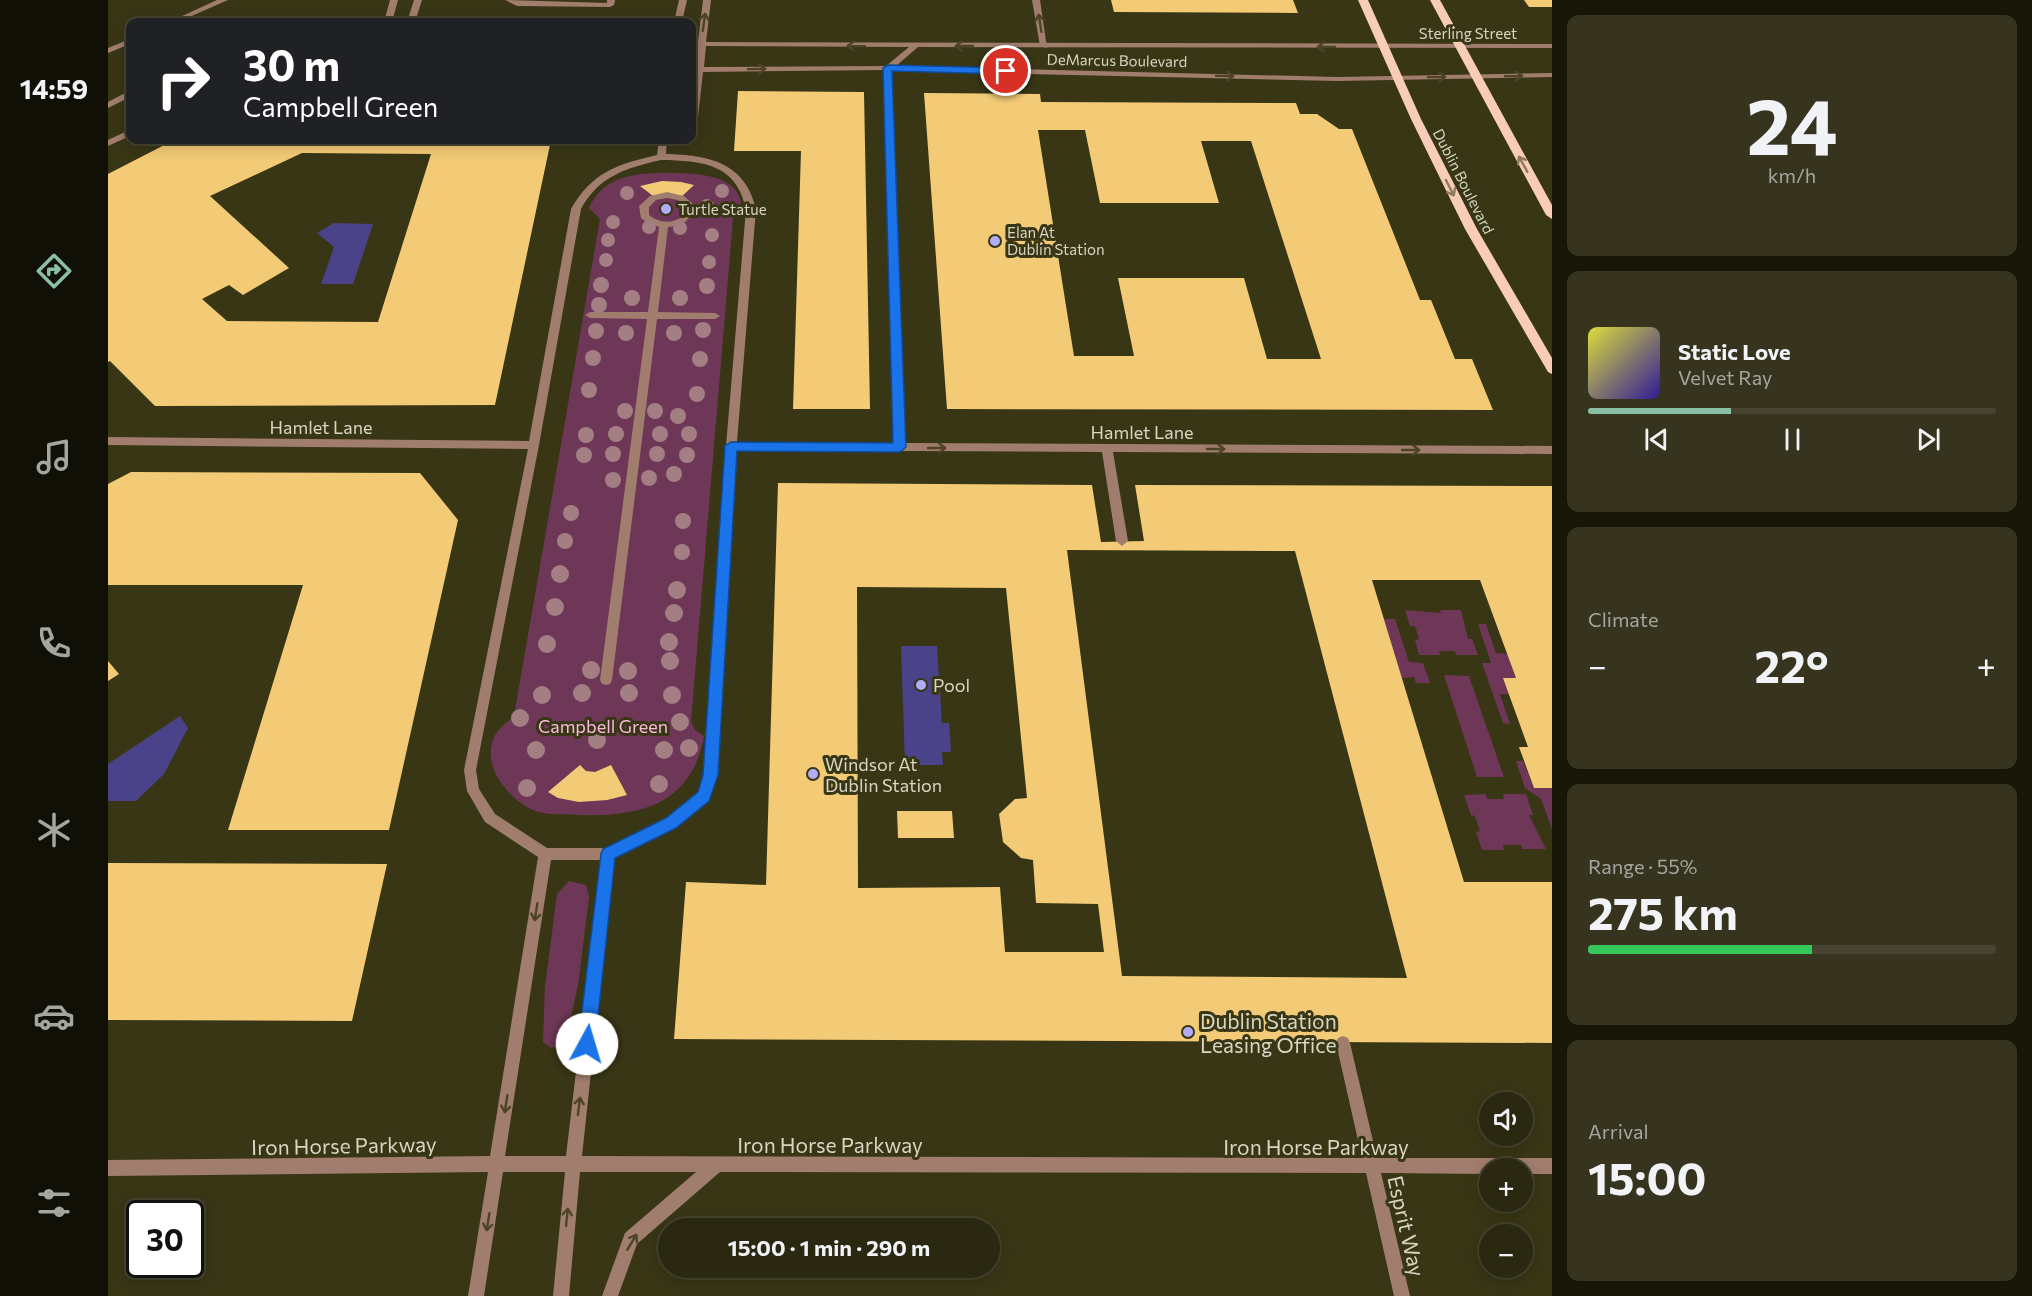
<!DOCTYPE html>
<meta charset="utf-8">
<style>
body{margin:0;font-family:Commissioner,sans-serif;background:#36341e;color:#f1f3f6;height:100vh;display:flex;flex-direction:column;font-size:22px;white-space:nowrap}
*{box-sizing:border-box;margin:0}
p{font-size:20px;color:#a5a69f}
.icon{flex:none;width:33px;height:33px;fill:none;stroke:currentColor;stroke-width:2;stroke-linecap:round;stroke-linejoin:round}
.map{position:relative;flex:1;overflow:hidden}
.drawer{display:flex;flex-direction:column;gap:15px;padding:15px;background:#171609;width:480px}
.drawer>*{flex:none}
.banner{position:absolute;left:18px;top:18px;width:570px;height:126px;border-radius:12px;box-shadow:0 3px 15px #0003,0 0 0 2px #464430;background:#202124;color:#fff;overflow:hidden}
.buttons{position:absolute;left:1371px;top:1092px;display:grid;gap:12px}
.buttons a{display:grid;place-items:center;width:54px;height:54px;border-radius:50%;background:#2a2810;box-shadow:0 3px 15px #0003,0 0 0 2px #464430;font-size:30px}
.speed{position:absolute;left:18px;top:1200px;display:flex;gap:12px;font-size:30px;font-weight:700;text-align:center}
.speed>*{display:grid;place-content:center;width:78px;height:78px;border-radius:50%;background:#2a2810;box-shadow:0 3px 15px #0003,0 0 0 2px #464430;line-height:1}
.speed .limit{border:3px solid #111;border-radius:9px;background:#fff;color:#111}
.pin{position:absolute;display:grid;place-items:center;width:51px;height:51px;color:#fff;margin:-26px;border:3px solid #fff;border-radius:50%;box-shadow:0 2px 6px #0007}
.me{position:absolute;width:66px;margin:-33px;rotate:6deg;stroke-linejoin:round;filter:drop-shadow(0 0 4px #0008)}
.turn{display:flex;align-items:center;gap:21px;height:126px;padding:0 18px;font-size:27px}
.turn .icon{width:78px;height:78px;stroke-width:2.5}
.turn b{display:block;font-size:42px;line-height:51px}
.big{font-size:45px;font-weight:700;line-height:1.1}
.drawer .tile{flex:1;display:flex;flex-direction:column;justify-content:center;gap:9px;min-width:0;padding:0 21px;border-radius:12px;background:#36341e}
.drawer .dial{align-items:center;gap:0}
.dial b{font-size:78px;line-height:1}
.song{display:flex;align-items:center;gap:18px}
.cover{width:72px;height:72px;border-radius:9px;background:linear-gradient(135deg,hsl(60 70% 55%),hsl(250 70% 35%))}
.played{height:6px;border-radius:3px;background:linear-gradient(90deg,#8abfa5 35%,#464430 35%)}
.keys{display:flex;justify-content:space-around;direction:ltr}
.heat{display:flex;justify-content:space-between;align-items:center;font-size:33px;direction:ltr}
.charge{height:9px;border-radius:4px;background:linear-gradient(90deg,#34c759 55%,#464430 0)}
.trip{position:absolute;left:550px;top:1218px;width:342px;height:60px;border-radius:30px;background:#2a2810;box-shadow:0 3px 15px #0003,0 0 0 2px #464430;font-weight:700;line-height:60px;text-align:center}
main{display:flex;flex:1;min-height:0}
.tabs{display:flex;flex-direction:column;width:108px;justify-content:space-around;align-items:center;background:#111006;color:#a5a69f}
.tabs .icon{width:42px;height:42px}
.tabs .active{color:#8abfa5}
.tabs b{font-size:27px;color:#f1f3f6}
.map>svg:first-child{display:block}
</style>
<main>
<nav class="tabs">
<b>14:59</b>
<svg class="icon active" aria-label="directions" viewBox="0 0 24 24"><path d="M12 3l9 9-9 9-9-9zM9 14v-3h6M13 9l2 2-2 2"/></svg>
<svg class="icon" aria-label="music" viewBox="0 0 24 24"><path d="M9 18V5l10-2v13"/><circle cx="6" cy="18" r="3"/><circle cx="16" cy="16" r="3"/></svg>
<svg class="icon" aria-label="phone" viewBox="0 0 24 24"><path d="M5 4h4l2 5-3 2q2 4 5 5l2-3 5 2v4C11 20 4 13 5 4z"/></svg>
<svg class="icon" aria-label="climate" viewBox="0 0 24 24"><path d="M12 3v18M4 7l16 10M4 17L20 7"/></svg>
<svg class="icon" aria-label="car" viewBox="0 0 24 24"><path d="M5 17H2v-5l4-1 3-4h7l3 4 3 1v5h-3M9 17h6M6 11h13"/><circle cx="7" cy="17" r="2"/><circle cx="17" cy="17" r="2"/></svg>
<svg class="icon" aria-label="filters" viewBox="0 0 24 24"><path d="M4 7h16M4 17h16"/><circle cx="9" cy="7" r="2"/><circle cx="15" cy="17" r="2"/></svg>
</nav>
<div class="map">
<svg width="1444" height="1296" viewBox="0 0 1444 1296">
<rect width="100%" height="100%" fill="#383615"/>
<path fill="#6e3758" d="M565,173C592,174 634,174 634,211L625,219L583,722L587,730L596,736C584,804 533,817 471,815C456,814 434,816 421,808C399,796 375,767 385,740C388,730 398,723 406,716L492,219L481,208C497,173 531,173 565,173Z
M1297,610L1333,613L1332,610H1353L1360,639H1364L1370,655H1348L1347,651H1331L1332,655H1311L1307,640L1311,639L1307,626H1302Z
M1276,619H1287L1301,662L1315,663L1322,683H1308L1306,677L1293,678Z
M1370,624H1378L1388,653L1400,654L1408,678H1396L1401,694H1392L1402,724L1395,723L1374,663H1383Z
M1336,675L1361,676L1396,777H1369Z
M1408,761H1415L1426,788H1444V829L1433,799L1417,788Z
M1378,794L1379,799H1396L1395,794H1418L1425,815H1421L1438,849H1414L1413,845H1395L1396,850H1374L1368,832L1372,831L1367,816L1363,815L1356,795Z
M461,881L478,885L481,897L470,985L457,1044L443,1048L435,1042L437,986L449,894Z"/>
<path fill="#4a438a" d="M226,223L265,224L245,284H213L226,247L209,233Z
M793,646H829L834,723H841L843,752H834L835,765H797Z
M72,716L80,728L56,774L28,801H0V764Z"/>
<path fill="#f3cb76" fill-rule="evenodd" d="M1003,0H1185L1190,13L1006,12Z
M1416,0H1444V7H1421Z
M630,91L756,92L762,409H685L693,151H626Z
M816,93L932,94L933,102L1188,103L1192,114H1209L1231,129H1244L1312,300H1323L1347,359H1364L1385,410L839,409ZM930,130H977L992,203H1111L1093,141H1143L1213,359H1159L1136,278H1010L1026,356H966Z
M66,140H443L387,405L47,406L2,361L0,362V174ZM194,153L323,154L270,322L119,321L94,299L121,285L135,295L181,268L102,196Z
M554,181L573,182L586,185L571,199L566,196L549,199L532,186Z
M23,472L312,473L350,520L281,830H120L195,585H0V484Z
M670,483L984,485L993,542L1036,541L1027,485L1444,486V788H1426L1411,747H1420L1395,678H1408L1372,580H1264L1356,882H1444V1043L566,1039L578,882L658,885ZM959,550L1187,551L1299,978L1014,976ZM749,587L898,588L919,798L907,799L891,814L895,842L913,858L925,860L928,903L990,904L996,952H897L892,887L750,888Z
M0,661L11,674L0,681Z
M472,765L478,771L487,772L503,765L519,795L499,800L471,802L450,798L440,792Z
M789,811H844L846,838H790Z
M0,863L279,864L244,1021L0,1020Z"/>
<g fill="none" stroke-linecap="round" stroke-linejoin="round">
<path fill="#a17d6d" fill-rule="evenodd" d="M109,0H120L70,22H61Z
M282,0H290L284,22H276Z
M306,0H314L307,22H299Z
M397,0L499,3V0H507L506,5L502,7L409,6Z
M924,0H932L939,48L932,46Z
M22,39V44L0,53V48Z
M19,92H22V97L0,108V102Z"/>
<path fill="#a17d6d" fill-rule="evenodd" d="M571,0H579L574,22H566Z
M595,0H603L598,42L1444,44V48L810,47L788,66L1229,77L1444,73V77L1229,81L784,71L797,443L1444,446V454L1005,452L1020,541L1014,546L1008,541L994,452L628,450L608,775L601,801L568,827L506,858L474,1156L1254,1158L1228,1043L1230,1038L1235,1036L1240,1038L1242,1043L1269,1158H1444V1174H1414V1168H1382V1174L1273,1173L1302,1296H1286L1258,1173L612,1172L529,1244L510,1296H494L517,1233L588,1172H472L461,1296H445L457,1172H395L376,1296H360L380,1172L0,1176V1160L382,1156L430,857L377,822L359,791L356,770L420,449L0,445V437L421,441L463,209C484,172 510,164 549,155L551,140H559L558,154C600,155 637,162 648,209L629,442L787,443L776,70L595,72L588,135L584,137V102L587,72H584V68H587L590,46H584V42H590ZM598,46L801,47L778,66L596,67ZM553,160C594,161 628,163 638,209L618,446L596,775L590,794L558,819L499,848H439L387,814L371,789L368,770L431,445L473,209C491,176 518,168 553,160ZM443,860H493L458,1156H397Z
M19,131H22V136L0,146V140Z
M559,192L576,196L586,205C584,220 575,226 560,227L550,312L607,313L612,316L607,319H549L504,680L502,684L498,685L494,684L492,680L539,319L482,318L477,315L482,312H540L551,227L538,222L533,218L531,206L542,196ZM559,198L570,200L576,206L574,217C563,224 551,223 541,215V207L548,200Z"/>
<path fill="#f9ccb8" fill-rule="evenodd" d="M1250,0H1260L1313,119L1369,229L1444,358V374L1440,372L1357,229L1303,119Z
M1322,0H1332L1444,205V219L1438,215Z"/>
</g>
<g fill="#a37f83">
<circle cx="614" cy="191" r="7"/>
<circle cx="519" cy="193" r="7"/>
<circle cx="599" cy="206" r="7"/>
<circle cx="505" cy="222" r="7"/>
<circle cx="541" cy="227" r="7"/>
<circle cx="572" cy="228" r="7"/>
<circle cx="604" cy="235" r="7"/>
<circle cx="500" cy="240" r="7"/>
<circle cx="498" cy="260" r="7"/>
<circle cx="601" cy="262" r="7"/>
<circle cx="493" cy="285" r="8"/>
<circle cx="599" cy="286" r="8"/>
<circle cx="524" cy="298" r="8"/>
<circle cx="572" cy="298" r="8"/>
<circle cx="491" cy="305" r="8"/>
<circle cx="595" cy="330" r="8"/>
<circle cx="488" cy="331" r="8"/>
<circle cx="518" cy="333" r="8"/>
<circle cx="566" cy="333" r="8"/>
<circle cx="485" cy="358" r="8"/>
<circle cx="592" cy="359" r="8"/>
<circle cx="481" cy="390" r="8"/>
<circle cx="589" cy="394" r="8"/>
<circle cx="517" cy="411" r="8"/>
<circle cx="547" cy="411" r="8"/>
<circle cx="570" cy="416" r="8"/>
<circle cx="508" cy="434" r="8"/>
<circle cx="552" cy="434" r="8"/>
<circle cx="581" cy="434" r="8"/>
<circle cx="478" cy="435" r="8"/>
<circle cx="505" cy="454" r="8"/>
<circle cx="549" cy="454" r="8"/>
<circle cx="476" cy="455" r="8"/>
<circle cx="579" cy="455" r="8"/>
<circle cx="566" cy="474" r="8"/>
<circle cx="541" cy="478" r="8"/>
<circle cx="505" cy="480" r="8"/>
<circle cx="463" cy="513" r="8"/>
<circle cx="575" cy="521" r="8"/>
<circle cx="457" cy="541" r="8"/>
<circle cx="574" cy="552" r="8"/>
<circle cx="452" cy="574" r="9"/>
<circle cx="569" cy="590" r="9"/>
<circle cx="447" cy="607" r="9"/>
<circle cx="566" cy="613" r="9"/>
<circle cx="561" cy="642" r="9"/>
<circle cx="439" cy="644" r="9"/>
<circle cx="562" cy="661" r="9"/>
<circle cx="483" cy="670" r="9"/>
<circle cx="520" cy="671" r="9"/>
<circle cx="474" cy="693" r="9"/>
<circle cx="521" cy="693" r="9"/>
<circle cx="434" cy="695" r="9"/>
<circle cx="564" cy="695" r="9"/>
<circle cx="412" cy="718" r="9"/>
<circle cx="572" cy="722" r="9"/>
<circle cx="489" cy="740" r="9"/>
<circle cx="581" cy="748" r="9"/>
<circle cx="428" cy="750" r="9"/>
<circle cx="556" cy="750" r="9"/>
<circle cx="551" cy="784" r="9"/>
<circle cx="419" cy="788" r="9"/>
</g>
<defs><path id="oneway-shaft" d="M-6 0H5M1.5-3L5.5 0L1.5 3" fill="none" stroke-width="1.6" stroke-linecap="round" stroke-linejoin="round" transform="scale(1.5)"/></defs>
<g stroke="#4d4427">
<use href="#oneway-shaft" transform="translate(596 22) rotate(-82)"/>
<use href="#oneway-shaft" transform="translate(932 23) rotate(-99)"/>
<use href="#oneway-shaft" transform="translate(748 46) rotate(-179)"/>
<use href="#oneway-shaft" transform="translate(856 46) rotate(180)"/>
<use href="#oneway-shaft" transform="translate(1218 47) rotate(-180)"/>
<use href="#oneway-shaft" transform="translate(649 69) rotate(-1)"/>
<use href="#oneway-shaft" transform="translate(1117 76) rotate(1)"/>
<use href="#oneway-shaft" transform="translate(1406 76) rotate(-1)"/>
<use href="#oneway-shaft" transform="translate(1329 77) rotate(-1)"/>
<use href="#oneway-shaft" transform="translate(829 448)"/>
<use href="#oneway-shaft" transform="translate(1108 449)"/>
<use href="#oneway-shaft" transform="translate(1303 450)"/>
<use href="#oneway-shaft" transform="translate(428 912) rotate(99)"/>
<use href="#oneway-shaft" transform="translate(398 1104) rotate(99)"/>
<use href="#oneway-shaft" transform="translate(471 1106) rotate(-83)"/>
<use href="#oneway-shaft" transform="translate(459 1217) rotate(-84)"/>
<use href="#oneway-shaft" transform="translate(380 1222) rotate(99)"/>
<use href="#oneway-shaft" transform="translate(524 1242) rotate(-59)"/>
</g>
<g stroke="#8f7a5e">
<use href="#oneway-shaft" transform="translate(1415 164) rotate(-119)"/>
<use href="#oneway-shaft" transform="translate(1342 188) rotate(63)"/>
</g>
<path fill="#1a73e8" stroke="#114b97" stroke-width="1.5" d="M780,65L898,68L903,71L898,74L784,71L798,447L792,452L629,451L610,775L601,801L568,828L507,858L487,1044L485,1050L479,1052L473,1050L470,1044L493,854L495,849L558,818L590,792L595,775L617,446L623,442L785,443L775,68Z"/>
<g fill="#b0aefa" stroke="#383615" stroke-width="2">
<circle cx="558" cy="209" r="6"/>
<circle cx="887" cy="241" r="6"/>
<circle cx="813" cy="685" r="6"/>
<circle cx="705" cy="774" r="6"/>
<circle cx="1080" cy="1032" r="6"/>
</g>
<g text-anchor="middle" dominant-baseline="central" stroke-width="6" stroke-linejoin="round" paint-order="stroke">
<g font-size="15" fill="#d6d6c3" stroke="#383615">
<text x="1360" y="33">Sterling Street</text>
<text transform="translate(1009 60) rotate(1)">DeMarcus Boulevard</text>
<text transform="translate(1356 181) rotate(63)">Dublin Boulevard</text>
</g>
<g font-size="15" fill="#d6d6c3" stroke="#383615" text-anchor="start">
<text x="570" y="209">Turtle Statue</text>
<text x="899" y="232">Elan At<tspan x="899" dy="17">Dublin Station</tspan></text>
</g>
<g font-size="18" fill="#d6d6c3" stroke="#383615">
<text x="213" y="427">Hamlet Lane</text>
<text x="1034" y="432">Hamlet Lane</text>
</g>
<g font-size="18" fill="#d6d6c3" stroke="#383615" text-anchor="start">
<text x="825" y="685">Pool</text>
<text x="717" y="764">Windsor At<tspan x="717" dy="21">Dublin Station</tspan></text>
</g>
<g font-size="18" fill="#fabadd" stroke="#383615">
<text x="495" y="726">Campbell Green</text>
</g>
<g font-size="21" fill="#d6d6c3" stroke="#383615" text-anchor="start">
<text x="1092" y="1020">Dublin Station<tspan x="1092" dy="24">Leasing Office</tspan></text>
</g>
<g font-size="21" fill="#d6d6c3" stroke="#383615">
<text x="722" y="1144">Iron Horse Parkway</text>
<text transform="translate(236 1145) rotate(-1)">Iron Horse Parkway</text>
<text x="1208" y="1146">Iron Horse Parkway</text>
<text transform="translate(1299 1226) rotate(77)">Esprit Way</text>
</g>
</g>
</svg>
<div class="buttons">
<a><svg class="icon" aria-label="sound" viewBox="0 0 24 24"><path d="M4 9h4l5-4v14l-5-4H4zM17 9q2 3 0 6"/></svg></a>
<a>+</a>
<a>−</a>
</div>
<div class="speed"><div class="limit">30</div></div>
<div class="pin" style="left:898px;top:71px;background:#d93025"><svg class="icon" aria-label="arrive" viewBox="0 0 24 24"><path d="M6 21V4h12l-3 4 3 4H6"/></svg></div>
<svg class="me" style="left:479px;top:1044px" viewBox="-20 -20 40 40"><circle r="19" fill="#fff"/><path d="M0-13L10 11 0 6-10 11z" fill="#1a73e8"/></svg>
<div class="trip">15:00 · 1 min · 290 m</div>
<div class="banner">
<div class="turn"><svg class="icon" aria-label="right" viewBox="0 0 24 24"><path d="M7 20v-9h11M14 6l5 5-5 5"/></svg><div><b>30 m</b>Campbell Green</div></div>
</div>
</div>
<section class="drawer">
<div class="tile dial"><b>24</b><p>km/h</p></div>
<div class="tile">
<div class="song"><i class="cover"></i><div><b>Static Love</b><p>Velvet Ray</p></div></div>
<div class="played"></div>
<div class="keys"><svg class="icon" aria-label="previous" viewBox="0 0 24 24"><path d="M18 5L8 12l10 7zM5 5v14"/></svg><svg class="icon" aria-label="pause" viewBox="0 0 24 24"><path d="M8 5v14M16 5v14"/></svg><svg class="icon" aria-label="next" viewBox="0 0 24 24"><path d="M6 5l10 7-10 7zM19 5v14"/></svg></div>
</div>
<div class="tile"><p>Climate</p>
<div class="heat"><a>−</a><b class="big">22°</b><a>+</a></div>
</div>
<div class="tile"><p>Range · 55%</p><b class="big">275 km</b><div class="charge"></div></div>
<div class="tile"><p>Arrival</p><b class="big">15:00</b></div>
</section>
</main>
